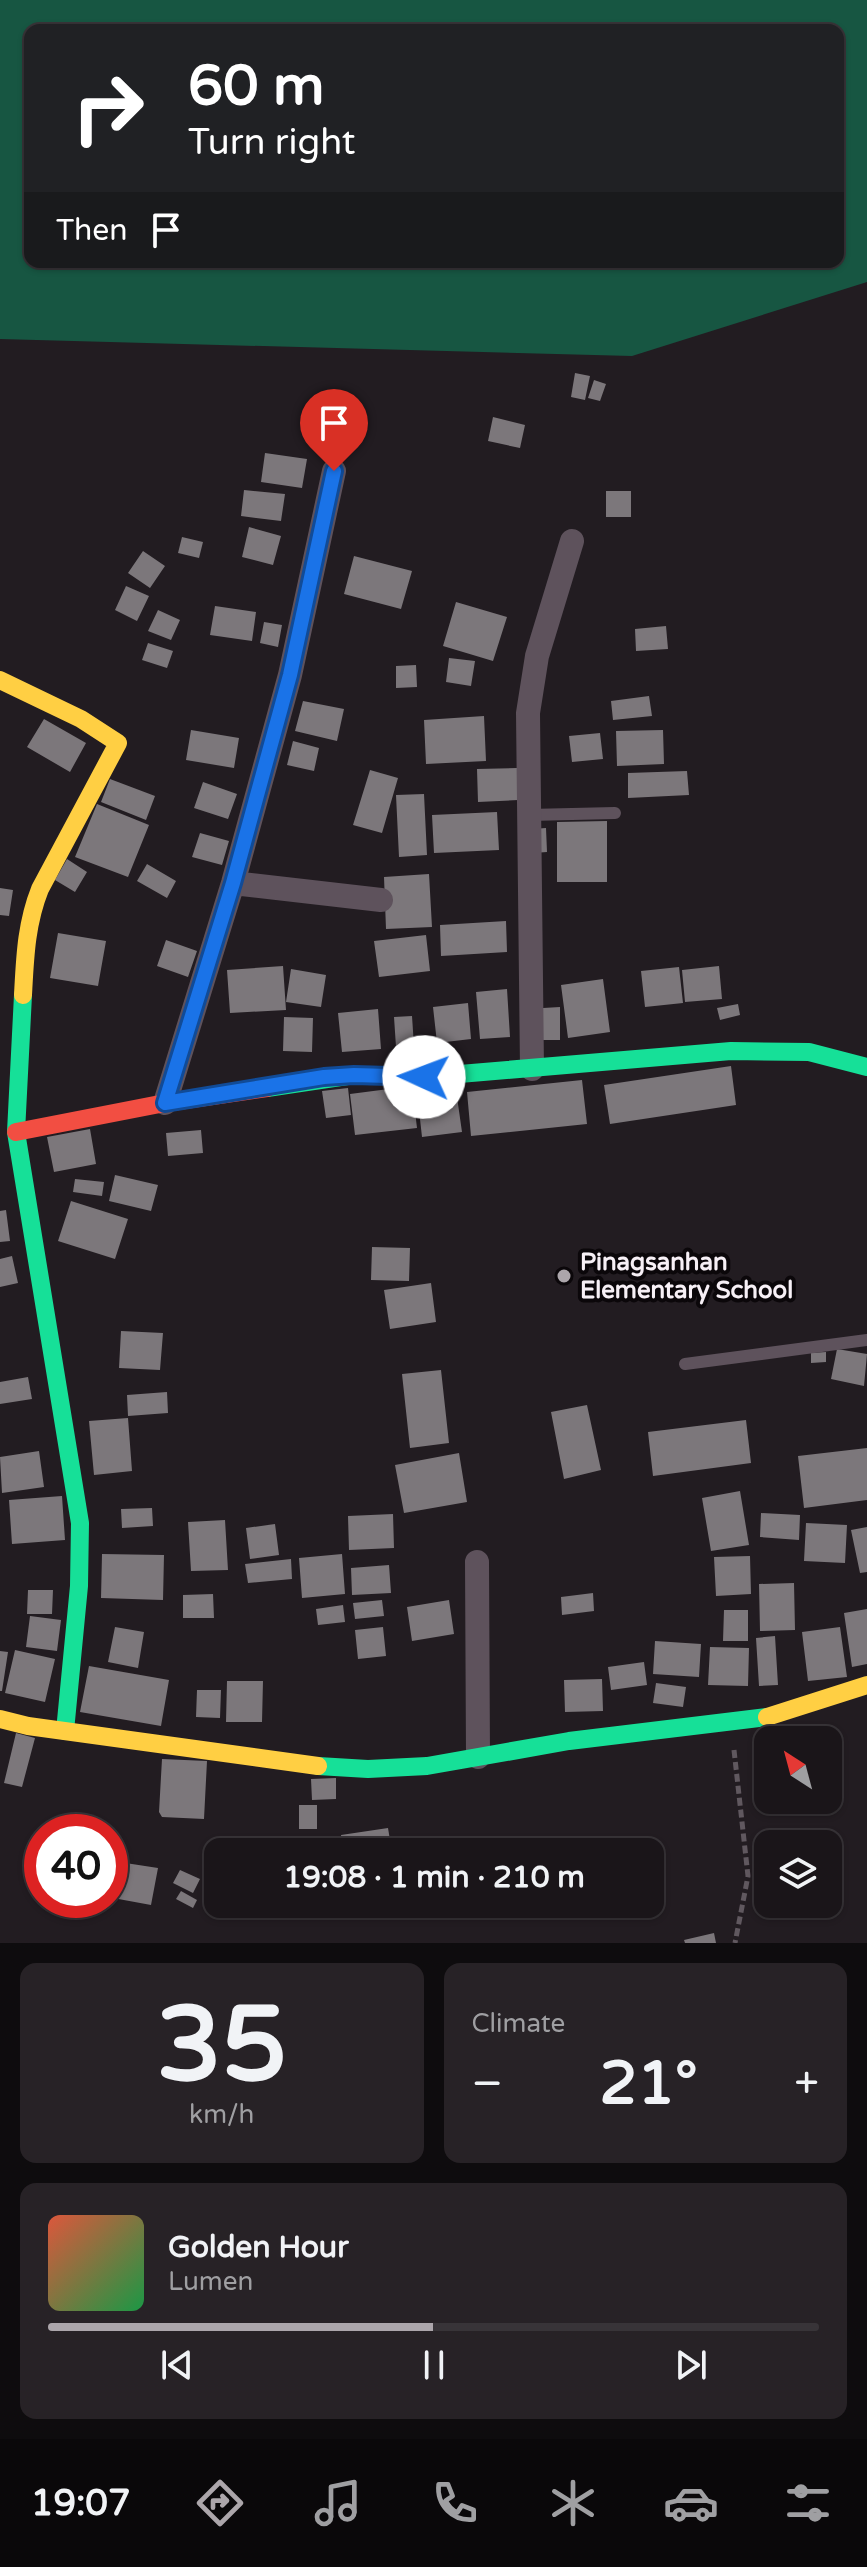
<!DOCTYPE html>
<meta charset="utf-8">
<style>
body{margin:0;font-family:"Varela Round",sans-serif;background:#272226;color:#f1f3f6;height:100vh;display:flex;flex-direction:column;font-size:30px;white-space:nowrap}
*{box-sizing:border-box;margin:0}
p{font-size:26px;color:#9f9fa2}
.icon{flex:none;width:44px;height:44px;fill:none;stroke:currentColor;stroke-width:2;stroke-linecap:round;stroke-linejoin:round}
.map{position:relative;height:1943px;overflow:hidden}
.panel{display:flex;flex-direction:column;gap:20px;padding:20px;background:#0e0c0e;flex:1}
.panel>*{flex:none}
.guide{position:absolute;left:24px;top:24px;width:820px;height:244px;border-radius:16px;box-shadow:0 2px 6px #0004,0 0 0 2px #383438;background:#202124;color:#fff;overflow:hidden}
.needle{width:52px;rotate:324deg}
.controls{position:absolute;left:754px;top:1726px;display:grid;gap:16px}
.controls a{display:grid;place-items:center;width:88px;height:88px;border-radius:16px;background:#1a1519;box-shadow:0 2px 6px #0004,0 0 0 2px #383438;font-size:40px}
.speed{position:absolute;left:24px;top:1814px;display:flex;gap:16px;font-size:40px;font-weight:700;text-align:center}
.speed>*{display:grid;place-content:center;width:104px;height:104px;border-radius:50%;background:#1a1519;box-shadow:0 2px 6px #0004,0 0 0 2px #383438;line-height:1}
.speed .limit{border:12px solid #d22;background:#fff;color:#111}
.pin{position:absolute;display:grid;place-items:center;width:68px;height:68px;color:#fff;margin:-82px -34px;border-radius:50% 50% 50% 0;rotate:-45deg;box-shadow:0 0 8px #0007}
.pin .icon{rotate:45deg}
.me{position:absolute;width:88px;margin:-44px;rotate:272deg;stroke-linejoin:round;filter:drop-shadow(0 0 6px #0008)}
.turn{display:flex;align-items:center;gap:28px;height:168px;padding:0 32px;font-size:36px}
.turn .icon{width:104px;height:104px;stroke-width:2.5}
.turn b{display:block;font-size:56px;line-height:68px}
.then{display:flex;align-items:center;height:76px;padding:0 32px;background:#0003;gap:16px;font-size:30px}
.big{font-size:60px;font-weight:700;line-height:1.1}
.panel .tile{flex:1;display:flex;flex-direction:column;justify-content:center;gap:12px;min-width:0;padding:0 28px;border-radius:16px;background:#272226}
.panel .dial{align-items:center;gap:0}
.dial b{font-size:104px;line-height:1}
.song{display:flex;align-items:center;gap:24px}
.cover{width:96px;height:96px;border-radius:12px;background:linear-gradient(135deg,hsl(10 70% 55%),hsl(140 70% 35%))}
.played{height:8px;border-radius:4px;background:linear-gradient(90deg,#aca6ab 50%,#383438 50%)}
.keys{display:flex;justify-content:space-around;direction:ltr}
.heat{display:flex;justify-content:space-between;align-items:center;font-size:44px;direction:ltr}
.panel .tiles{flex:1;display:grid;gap:20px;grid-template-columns:1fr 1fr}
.tile:last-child{grid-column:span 2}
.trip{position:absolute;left:204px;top:1838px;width:460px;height:80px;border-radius:16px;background:#1a1519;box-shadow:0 2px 6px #0004,0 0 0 2px #383438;font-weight:700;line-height:80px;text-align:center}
.tabs{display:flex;height:128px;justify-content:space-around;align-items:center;background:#0a080a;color:#9f9fa2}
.tabs .icon{width:56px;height:56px}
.tabs .current{color:#aca6ab}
.tabs b{font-size:36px;color:#f1f3f6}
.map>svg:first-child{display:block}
</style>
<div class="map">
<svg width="867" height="1943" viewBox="0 0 867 1943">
<rect width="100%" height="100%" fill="#221c21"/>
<path fill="#175642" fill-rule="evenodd" d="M0,0H867V282L632,356L0,339ZM30,30H838V262H30Z"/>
<path fill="#7c777b" d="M575,373L590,376L585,400L571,397Z
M594,380L606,384L600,401L588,398Z
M493,417L525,425L520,448L488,441Z
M265,453L307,459L302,488L261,482Z
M244,490L285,494L281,521L241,516Z
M606,491H631V517H606Z
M249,527L281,536L273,565L242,557Z
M182,537L203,542L199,558L178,553Z
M143,551L165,566L150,588L128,573Z
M354,556L412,571L401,609L344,594Z
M126,586L149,596L137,621L115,610Z
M456,602L507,617L493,661L443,646Z
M215,606L256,612L252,641L210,635Z
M158,610L180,620L171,640L148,631Z
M264,622L282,625L278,647L260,643Z
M666,626L668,649L636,651L635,629Z
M148,643L173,651L167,668L142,660Z
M449,658L475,661L471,686L446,682Z
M416,665L417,687L396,688V666Z
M649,696L652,716L613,720L611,701Z
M303,701L344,709L337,741L295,731Z
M484,716L486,761L426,764L424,720Z
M44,719L86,743L70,772L27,747Z
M191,730L239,738L234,768L186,760Z
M663,730L664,764L617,766L616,731Z
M600,733L603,759L572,762L569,736Z
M293,741L319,748L314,771L287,765Z
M517,768L518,800L478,802L477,769Z
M370,770L398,778L382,833L353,825Z
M687,771L689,795L628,798V773Z
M110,779L155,796L146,820L101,802Z
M203,782L237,794L228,819L194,808Z
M424,794L427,855L399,857L396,795Z
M97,804L149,825L128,877L75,857Z
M497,812L499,850L434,853L432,815Z
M607,821V882H557V822Z
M546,828L547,852L533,853L532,829Z
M200,833L229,841L222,865L192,857Z
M67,859L87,872L75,892L55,880Z
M147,864L176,881L167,898L137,881Z
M429,874L432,927L386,929L384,877Z
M0,888L13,890L9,916L0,915Z
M506,921L507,952L441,956L440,925Z
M58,933L106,941L98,986L50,978Z
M426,935L430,971L379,977L374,941Z
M166,940L197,951L188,977L157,966Z
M283,966L286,1010L230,1013L227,970Z
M719,966L722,999L685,1002L682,970Z
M679,967L683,1003L645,1007L641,971Z
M291,969L326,975L321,1007L286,1002Z
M603,979L610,1032L568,1038L561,985Z
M507,989L510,1037L480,1039L476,992Z
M468,1003L471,1039L437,1043L433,1007Z
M738,1004L740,1015L720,1020L717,1008Z
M560,1007V1040H543V1008Z
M378,1009L381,1049L342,1052L338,1013Z
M412,1016L414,1046L396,1047L394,1017Z
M284,1017L313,1018L312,1052L283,1051Z
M731,1066L736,1105L610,1124L604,1085Z
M582,1080L587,1124L471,1136L467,1092Z
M412,1086L417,1128L355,1135L350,1094Z
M348,1088L351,1115L326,1118L322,1091Z
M457,1097L462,1132L422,1137L418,1101Z
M90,1129L96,1164L54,1172L47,1137Z
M201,1130L203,1153L168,1156L166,1133Z
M115,1175L158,1185L151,1211L109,1201Z
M75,1179L104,1182L102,1196L73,1192Z
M71,1201L128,1219L115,1259L58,1241Z
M6,1210L10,1241L0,1242V1211Z
M372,1247L410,1248L409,1281L371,1280Z
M12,1256L18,1283L0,1287V1259Z
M431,1283L436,1322L390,1329L384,1290Z
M121,1331L163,1333L160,1370L119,1368Z
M837,1349L867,1354L864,1386L831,1379Z
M826,1352V1362L811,1363V1353Z
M441,1370L449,1443L410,1448L402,1374Z
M28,1377L32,1399L0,1404V1382Z
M167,1392L168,1413L128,1416L127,1395Z
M587,1405L601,1470L564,1479L551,1412Z
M128,1418L132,1471L94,1475L89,1421Z
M746,1420L751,1463L653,1476L648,1432Z
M867,1448V1500L804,1508L798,1456Z
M39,1451L44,1487L2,1493L0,1457Z
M459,1453L467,1502L404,1513L395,1465Z
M740,1491L749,1545L711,1551L702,1498Z
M62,1496L65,1540L12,1544L9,1500Z
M152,1508L153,1526L122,1528L121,1509Z
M761,1513L800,1515L799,1540L760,1537Z
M393,1514L394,1548L349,1550L348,1516Z
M225,1520L228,1570L191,1571L188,1522Z
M806,1523L847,1525L845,1563L804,1561Z
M275,1524L279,1555L250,1559L246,1528Z
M867,1527V1572L860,1573L851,1530Z
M102,1554L164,1555L163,1600L101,1598Z
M342,1554L345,1594L302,1598L299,1558Z
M750,1556L751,1594L716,1596L714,1557Z
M291,1559L292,1579L248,1583L245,1564Z
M389,1565L391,1593L352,1595L351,1568Z
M794,1583L795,1630L760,1631L759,1584Z
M28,1590H53L52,1614H27Z
M593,1593L594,1611L562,1615L561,1597Z
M213,1594L214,1618H183V1595Z
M382,1600L384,1616L355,1619L353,1603Z
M449,1600L454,1634L412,1641L407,1607Z
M343,1605L345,1622L318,1625L316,1609Z
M867,1609V1664L852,1667L844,1613Z
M724,1610H748V1641H723Z
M30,1616L61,1620L57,1651L26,1647Z
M115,1627L144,1632L138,1668L108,1662Z
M383,1627L386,1656L358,1659L355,1630Z
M840,1627L847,1677L808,1681L802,1632Z
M775,1636L778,1685L759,1686L756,1638Z
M655,1641L701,1644L699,1677L653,1674Z
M710,1647L749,1648L748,1686L708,1685Z
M15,1650L55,1659L45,1702L5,1693Z
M0,1651L8,1652L2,1691H0Z
M644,1662L647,1685L611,1690L608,1667Z
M89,1666L169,1680L161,1726L80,1712Z
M602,1679L603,1711L565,1712L564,1680Z
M227,1681H263L262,1722H226Z
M656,1683L686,1687L683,1707L653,1703Z
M197,1690H221L220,1718L196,1717Z
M16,1733L35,1738L22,1787L4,1783Z
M774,1733H793V1740H774Z
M162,1759L207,1761L204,1819L162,1817L159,1812Z
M336,1778V1799L312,1800L311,1779Z
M299,1805H317V1829H299Z
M388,1828L392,1852H343L341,1835Z
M36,1835H42V1858L35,1857Z
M110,1838L121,1839L119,1862L110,1861Z
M256,1841L280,1843V1852H255Z
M295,1845H324V1852H295Z
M119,1862L158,1868L151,1905L113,1898Z
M180,1870L200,1879L193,1893L173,1883Z
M181,1891L197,1900L193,1908L176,1899Z
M714,1933L716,1943H685L684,1940Z"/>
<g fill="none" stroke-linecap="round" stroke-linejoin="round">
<path stroke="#60585f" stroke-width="5" stroke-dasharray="8 4" stroke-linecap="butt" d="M734,1750L748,1876L735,1943"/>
<path stroke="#5e525c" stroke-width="12" d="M529,815L615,813
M685,1364L867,1340"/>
<path stroke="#5e525c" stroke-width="24" d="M233,883L381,900
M532,1069L528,713L537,656L572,541
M165,1103L233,883L290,675L334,471
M477,1562L478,1757"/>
<path stroke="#16e098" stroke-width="18" d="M23,995L16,1132L80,1523L79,1586L65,1731
M267,1088L354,1075L424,1077L731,1051L809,1052L867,1067
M318,1766L368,1769L427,1766L569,1741L767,1717"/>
<path stroke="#ffcf43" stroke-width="18" d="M0,680L81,719L118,743L40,889C26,924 25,958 23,995
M767,1717L867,1685
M0,1719L28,1726L318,1766"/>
<path stroke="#f24e42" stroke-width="18" d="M16,1132L165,1103L267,1088"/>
</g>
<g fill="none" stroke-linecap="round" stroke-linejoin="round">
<g stroke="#114b97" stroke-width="20">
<path id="route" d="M334,471L290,675L233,883L165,1103L324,1077L354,1075L424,1077"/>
</g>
<use href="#route" stroke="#1a73e8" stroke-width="14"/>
</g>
<circle fill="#aca6ab" stroke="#0b070a" stroke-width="3" cx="564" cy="1276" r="8"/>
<g text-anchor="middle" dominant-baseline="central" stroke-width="8" stroke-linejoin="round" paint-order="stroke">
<g font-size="24" font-weight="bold" fill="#f7f0f6" stroke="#0b070a" text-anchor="start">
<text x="580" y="1262">Pinagsanhan<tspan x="580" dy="28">Elementary School</tspan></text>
</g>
</g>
</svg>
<div class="controls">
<a><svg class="needle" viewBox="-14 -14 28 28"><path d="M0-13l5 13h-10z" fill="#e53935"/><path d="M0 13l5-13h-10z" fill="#9f9fa2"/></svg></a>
<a><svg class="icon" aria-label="layers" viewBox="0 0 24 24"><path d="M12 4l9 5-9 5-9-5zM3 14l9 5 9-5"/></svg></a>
</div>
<div class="speed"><div class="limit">40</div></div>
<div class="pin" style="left:334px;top:471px;background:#d93025"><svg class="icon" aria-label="arrive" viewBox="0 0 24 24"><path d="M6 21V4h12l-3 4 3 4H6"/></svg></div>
<svg class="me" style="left:424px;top:1077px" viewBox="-20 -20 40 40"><circle r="19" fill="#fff"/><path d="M0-13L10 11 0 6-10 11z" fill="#1a73e8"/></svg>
<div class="trip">19:08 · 1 min · 210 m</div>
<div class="guide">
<div class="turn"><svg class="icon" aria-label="right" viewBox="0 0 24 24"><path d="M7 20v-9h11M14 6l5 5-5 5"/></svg><div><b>60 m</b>Turn right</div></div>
<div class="then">Then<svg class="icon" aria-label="arrive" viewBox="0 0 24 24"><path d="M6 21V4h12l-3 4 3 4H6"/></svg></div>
</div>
</div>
<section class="panel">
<div class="tiles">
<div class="tile dial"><b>35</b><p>km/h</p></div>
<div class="tile"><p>Climate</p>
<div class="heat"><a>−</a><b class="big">21°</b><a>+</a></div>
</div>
<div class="tile">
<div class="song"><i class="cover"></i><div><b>Golden Hour</b><p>Lumen</p></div></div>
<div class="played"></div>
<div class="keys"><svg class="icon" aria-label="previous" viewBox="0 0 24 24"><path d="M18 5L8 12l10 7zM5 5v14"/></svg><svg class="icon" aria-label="pause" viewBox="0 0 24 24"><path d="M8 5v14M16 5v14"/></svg><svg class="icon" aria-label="next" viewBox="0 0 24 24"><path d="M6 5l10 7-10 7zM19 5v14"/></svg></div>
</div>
</div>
</section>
<nav class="tabs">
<b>19:07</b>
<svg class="icon current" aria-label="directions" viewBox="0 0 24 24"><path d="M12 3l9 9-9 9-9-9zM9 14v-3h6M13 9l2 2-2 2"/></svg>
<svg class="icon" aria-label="music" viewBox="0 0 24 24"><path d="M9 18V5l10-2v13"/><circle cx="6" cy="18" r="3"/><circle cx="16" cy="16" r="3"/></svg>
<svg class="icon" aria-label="phone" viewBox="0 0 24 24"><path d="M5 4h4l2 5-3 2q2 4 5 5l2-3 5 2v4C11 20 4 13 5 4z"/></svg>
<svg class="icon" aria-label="climate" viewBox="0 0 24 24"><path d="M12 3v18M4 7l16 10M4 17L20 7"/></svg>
<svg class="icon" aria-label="car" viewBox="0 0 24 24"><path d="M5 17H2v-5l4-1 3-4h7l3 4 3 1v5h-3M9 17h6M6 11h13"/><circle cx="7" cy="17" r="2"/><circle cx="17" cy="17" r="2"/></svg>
<svg class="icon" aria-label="filters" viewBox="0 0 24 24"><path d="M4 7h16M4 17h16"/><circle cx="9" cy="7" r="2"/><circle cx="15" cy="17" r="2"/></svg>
</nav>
